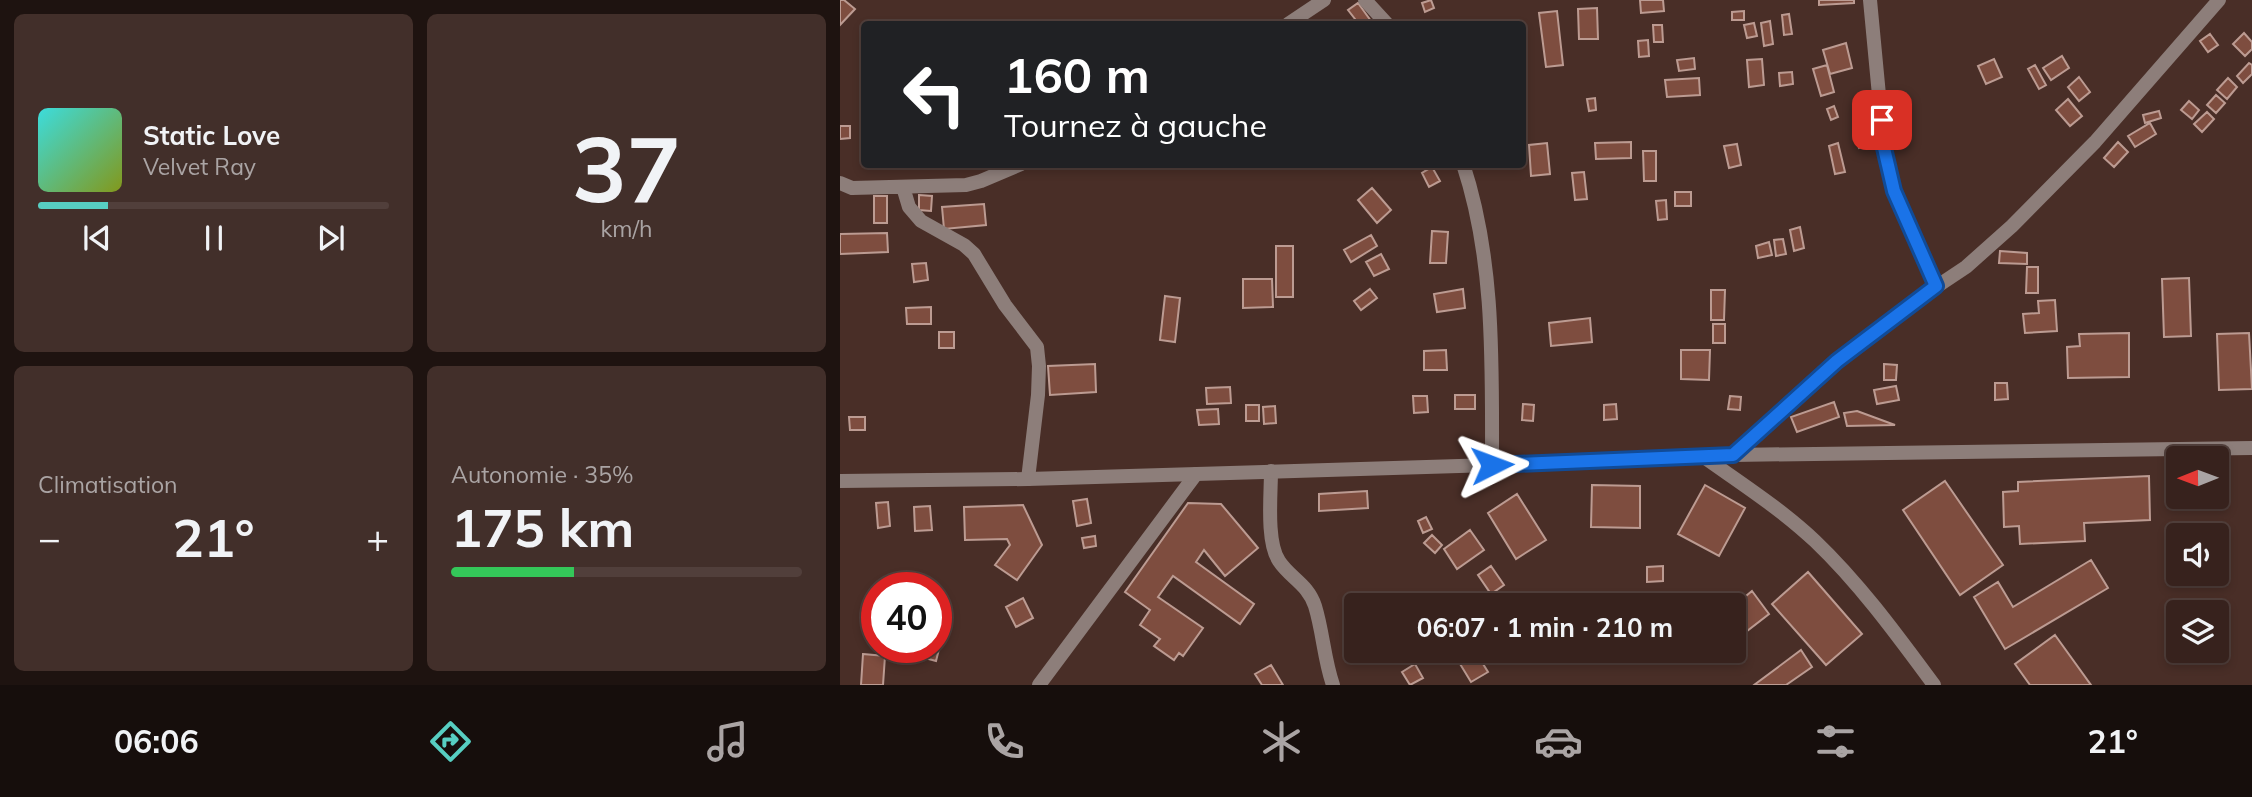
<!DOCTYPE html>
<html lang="fr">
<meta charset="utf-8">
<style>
body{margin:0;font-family:Mulish,sans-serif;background:#422f2a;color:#f1f3f6;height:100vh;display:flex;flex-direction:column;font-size:26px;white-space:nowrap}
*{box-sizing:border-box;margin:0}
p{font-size:23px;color:#aaa4a4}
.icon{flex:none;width:38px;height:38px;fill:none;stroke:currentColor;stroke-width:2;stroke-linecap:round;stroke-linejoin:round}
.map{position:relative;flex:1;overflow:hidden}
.details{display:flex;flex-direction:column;gap:14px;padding:14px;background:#1e1310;width:840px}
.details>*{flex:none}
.banner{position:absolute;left:21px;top:21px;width:665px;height:147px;border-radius:7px;box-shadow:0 4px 10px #0003,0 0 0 2px #513f3b;background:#202124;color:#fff;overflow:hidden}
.needle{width:46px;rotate:269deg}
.fabs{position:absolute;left:1326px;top:446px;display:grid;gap:14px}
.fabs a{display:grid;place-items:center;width:63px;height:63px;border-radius:7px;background:#37221d;box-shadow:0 4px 10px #0003,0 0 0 2px #513f3b;font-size:35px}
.speed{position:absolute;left:21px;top:572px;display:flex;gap:14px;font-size:35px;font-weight:700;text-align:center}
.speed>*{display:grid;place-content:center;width:91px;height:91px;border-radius:50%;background:#37221d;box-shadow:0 4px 10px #0003,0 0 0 2px #513f3b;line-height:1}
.speed .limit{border:10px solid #d22;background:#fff;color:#111}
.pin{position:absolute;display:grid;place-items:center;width:60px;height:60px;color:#fff;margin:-30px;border-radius:14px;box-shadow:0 4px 10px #0006}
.me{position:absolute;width:77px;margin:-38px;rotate:87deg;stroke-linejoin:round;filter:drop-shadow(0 0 5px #0008)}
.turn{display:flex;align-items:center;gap:24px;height:147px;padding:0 28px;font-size:32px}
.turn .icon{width:91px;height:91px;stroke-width:2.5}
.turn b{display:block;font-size:49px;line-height:60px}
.big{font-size:52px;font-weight:700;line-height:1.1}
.details .card{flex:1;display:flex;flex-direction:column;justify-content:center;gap:10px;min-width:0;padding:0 24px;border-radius:10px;background:#422f2a}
.details .dial{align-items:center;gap:0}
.dial b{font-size:91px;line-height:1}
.song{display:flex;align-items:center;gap:21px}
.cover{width:84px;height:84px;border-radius:10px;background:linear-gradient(135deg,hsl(180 70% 55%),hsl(70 70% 35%))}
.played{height:7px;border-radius:4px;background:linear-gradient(90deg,#57cec2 20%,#513f3b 20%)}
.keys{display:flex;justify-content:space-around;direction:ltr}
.heat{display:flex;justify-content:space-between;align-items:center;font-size:38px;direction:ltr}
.charge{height:10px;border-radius:5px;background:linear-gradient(90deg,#34c759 35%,#513f3b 0)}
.details .tiles{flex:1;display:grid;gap:14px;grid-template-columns:repeat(2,1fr)}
.trip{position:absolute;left:504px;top:593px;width:402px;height:70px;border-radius:7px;background:#37221d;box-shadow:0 4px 10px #0003,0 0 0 2px #513f3b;font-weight:700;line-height:70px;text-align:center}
.dock{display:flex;height:112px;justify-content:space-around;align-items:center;background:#160e0c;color:#aaa4a4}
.dock .icon{width:49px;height:49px}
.dock .active{color:#57cec2}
.dock b{font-size:32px;color:#f1f3f6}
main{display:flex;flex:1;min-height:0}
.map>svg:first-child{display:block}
</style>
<main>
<section class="details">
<div class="tiles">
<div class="card">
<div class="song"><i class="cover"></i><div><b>Static Love</b><p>Velvet Ray</p></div></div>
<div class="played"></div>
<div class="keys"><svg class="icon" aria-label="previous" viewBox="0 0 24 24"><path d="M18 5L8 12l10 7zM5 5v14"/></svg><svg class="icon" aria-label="pause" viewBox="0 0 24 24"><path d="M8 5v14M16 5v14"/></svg><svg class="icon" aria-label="next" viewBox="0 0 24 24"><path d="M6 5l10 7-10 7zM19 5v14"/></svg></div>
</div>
<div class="card dial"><b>37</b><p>km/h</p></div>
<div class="card"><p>Climatisation</p>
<div class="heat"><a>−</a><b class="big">21°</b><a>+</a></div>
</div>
<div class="card"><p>Autonomie · 35%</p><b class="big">175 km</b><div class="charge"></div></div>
</div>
</section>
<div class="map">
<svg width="1412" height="685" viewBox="0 0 1412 685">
<rect width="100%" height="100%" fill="#492e27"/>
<path fill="#7e4d3f" stroke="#bc9b92" stroke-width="2" d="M0,0H4L15,9L0,25Z
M591,0L594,8L585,12L582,3Z
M800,0H823L824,11L801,13Z
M979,0H1014V3L979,5Z
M518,3L531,21L526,24H519L508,10Z
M757,8L758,39H739L738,9Z
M717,11L723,65L706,67L699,13Z
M904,11V20H892V12Z
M949,14L952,34L944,35L942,15Z
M930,21L933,44L924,46L921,23Z
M914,23L917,36L907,38L904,25Z
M813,25H822L823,42H814Z
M1404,33L1412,42V49L1405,56L1393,44Z
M1370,34L1378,45L1368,52L1360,41Z
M808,40L809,56L799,57L798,41Z
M1006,43L1012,68L990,74L983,50Z
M1222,56L1229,68L1211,80L1203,68Z
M854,58L855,69L839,71L837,60Z
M922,59L924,85L909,87L907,60Z
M1154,59L1162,77L1146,84L1138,66Z
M1409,63L1412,65V74L1403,83L1397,76Z
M987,65L994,92L981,96L973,69Z
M1195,65L1206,85L1199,89L1188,69Z
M952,72L953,84L940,86L939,73Z
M1239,77L1250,92L1239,101L1228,87Z
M859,78L860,95L827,97L825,80Z
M1388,78L1397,87L1387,99L1377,90Z
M1376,95L1385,103L1376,113L1367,105Z
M755,98L756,110L749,111L747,99Z
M1228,99L1242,116L1230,126L1216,110Z
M1349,101L1359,110L1352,119L1341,110Z
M994,106L998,117L991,120L987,109Z
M1319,111L1321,118L1305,123L1303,115Z
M1367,112L1374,119L1362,132L1354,124Z
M1310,123L1316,134L1295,147L1288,136Z
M0,126H10V138L0,139Z
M1028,135L1031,143L1019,148L1016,140Z
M791,142V158L756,159L755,143Z
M1278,142L1288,152L1274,167L1264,158Z
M707,143L710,174L691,176L689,145Z
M998,143L1005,172L995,174L989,146Z
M897,144L901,165L889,168L884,146Z
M803,151H816V181H804Z
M592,167L600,181L589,187L582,173Z
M744,172L747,199L735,200L732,173Z
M532,188L551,210L537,223L518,200Z
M835,192H851V206H835Z
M79,195L92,196L91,211L79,210Z
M34,196H47V223H34Z
M826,200L827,219L818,220L816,201Z
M144,204L146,225L104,229L102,207Z
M960,227L964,248L954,251L950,230Z
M592,231L608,232L606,263H590Z
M47,233L48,252L0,254V234Z
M531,235L537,246L511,262L504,250Z
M943,239L946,254L936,256L934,240Z
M929,242L932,255L918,258L916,246Z
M436,246H453V297H436Z
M1160,251L1187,253V264L1159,263Z
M541,254L549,269L534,276L526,262Z
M86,263L88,280L74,282L72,264Z
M1187,267H1198V293H1186Z
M1349,278L1351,336L1324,337L1322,279Z
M403,279H432L433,307L403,308Z
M530,289L537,298L521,310L514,301Z
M623,289L625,308L597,312L594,294Z
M871,290H885L884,320H871Z
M325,296L340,298L335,342L320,340Z
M1215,300L1217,331L1185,333L1183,314L1199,313L1198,301Z
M91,307V324H67L66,308Z
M750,318L752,342L711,346L709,323Z
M873,324H885V343H873Z
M99,332H114V348H99Z
M1289,333V377L1228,378L1227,347L1240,346L1239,334Z
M1409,333L1412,389L1379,390L1377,334Z
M606,350L607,370H584V351Z
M841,350H870L869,380L841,379Z
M255,364L256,392L210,395L208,366Z
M1044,364L1057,365L1056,380H1044Z
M1155,383H1167L1168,399L1155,400Z
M1056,386L1059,400L1037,404L1034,390Z
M390,387L391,403L367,404L366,388Z
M615,395H635V409H615Z
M573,396H587L588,412L574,413Z
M890,396L901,397L900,410L888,409Z
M994,402L999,417L957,432L951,417Z
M683,404L694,405L693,421L682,420Z
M776,404L777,419L764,420V405Z
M406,405H419V421H406Z
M435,406L436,423L424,424L423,407Z
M378,409L379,424L359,425L357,410Z
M1017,411L1055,425L1007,426L1004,413Z
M9,417H25V430H10Z
M1309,476L1310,520L1244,523L1245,541L1180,544L1179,526L1164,527L1163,492L1178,491V482Z
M1105,481L1163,565L1120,595L1063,510Z
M752,485L800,486V528L751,527Z
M865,485L905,508L879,556L838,534Z
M527,491L528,508L479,511V494Z
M677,494L706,540L676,559L648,513Z
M247,499L251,523L237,526L233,501Z
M48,502L50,526L38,528L36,503Z
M348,503L381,504L418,548L385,576L364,550L356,562L414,604L400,624L333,576L318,597L363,628L343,656L339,653L334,660L314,646L320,639L300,625L310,610L285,592Z
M183,505L202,545L177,580L155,565L170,545L167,539L125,540L124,507Z
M90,506L92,530L75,531L74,507Z
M586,517L592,529L583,533L578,521Z
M630,530L644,550L617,569L604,549Z
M592,535L602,545L595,553L584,543Z
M255,536L256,546L244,548L242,538Z
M1251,560L1268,588L1165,649L1134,597L1158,582L1173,607Z
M651,566L664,585L651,594L638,575Z
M823,566V581L807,582V567Z
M968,572L1022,634L986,665L932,604Z
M912,591L929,614L907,631L894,615V606Z
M183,598L193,618L176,627L166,607Z
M1215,635L1251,685H1190L1175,664Z
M96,640L101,641L96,661L51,649L96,648Z
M961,650L972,667L946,685H914Z
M618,651H635L648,672L631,682L614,654Z
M23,654L45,656L43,685H21Z
M575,664L583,678L570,685L562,672Z
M431,665L443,685H422L415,674Z"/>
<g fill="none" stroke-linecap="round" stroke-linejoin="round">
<path stroke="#8d7e7a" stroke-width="14" d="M525,0L547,24
M1030,0L1044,148L1054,191L1096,287
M448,24L484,0
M623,164C655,260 652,366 652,465
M0,183L12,188L126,185L141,181L181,164
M63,187L69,207L81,221L124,245L134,254L165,305L197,347L199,366L198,395L188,479
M893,455L997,361L1096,287L1126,267L1172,226L1255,142L1379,0
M864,457C902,484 941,509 975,541C1020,584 1057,635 1094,685
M431,471C431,494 426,542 439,561C450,578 468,584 475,606C483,632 484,659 493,685
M199,685L356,474"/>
<path stroke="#8d7e7a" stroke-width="14" d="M0,481L188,479L652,465L893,455L1412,448"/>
</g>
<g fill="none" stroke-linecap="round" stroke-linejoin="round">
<g stroke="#114b97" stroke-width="18">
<path id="route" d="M652,465L893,455L997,361L1096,286L1054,191L1044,148L1042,120"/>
</g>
<use href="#route" stroke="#1a73e8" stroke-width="12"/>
</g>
</svg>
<div class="fabs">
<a><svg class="needle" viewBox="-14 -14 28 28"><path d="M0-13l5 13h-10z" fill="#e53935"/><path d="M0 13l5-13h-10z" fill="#aaa4a4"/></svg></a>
<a><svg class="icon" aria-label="sound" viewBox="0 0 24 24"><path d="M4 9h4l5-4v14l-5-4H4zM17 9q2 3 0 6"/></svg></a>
<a><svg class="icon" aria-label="layers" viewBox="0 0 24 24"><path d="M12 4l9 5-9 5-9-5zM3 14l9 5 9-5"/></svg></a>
</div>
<div class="speed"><div class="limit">40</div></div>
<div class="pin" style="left:1042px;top:120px;background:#d93025"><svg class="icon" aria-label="arrive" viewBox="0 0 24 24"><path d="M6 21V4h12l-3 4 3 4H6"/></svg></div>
<svg class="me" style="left:652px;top:465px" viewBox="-20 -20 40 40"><path d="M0-17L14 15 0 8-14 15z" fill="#1a73e8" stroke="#fff" stroke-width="4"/></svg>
<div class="trip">06:07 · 1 min · 210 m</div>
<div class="banner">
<div class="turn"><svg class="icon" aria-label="left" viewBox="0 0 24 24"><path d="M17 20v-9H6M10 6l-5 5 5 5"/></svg><div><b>160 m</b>Tournez à gauche</div></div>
</div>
</div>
</main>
<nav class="dock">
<b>06:06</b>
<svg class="icon active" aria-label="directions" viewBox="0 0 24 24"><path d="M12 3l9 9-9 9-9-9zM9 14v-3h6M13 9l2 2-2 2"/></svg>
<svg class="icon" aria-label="music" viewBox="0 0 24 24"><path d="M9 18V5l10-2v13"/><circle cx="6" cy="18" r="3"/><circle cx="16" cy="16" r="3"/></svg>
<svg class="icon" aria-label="phone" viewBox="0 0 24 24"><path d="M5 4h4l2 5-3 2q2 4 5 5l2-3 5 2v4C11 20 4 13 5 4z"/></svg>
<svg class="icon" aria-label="climate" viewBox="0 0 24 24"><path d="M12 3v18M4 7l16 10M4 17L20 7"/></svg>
<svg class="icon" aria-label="car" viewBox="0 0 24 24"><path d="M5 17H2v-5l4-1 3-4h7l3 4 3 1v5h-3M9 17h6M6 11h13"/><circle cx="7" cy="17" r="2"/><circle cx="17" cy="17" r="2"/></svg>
<svg class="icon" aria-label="filters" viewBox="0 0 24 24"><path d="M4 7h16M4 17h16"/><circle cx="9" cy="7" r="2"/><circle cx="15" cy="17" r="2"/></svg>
<b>21°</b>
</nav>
